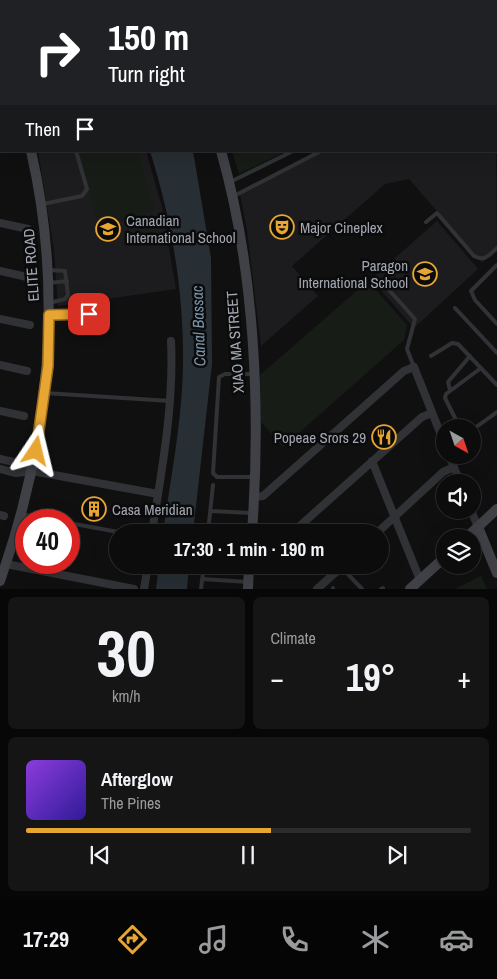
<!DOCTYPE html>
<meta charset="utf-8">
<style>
body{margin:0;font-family:"Archivo Narrow",sans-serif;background:#151516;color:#f1f3f6;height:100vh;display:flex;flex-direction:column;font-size:19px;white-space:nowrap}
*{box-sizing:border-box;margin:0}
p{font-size:16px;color:#9a9b9d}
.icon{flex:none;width:28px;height:28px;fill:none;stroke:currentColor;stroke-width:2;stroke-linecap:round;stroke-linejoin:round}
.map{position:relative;height:589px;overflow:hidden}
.side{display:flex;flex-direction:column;gap:8px;padding:8px;background:#070707;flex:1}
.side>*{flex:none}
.banner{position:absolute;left:0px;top:0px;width:498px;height:152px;box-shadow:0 5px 20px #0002,0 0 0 1px #2c2c2e;background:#202124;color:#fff;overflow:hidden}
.needle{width:32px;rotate:140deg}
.tools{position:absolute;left:436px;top:419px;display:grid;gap:10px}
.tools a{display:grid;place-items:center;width:45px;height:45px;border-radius:50%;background:#0c0c0d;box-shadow:0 5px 20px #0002,0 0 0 1px #2c2c2e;font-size:25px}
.speed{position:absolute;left:15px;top:509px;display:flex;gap:10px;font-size:25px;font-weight:700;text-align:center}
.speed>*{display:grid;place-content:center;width:65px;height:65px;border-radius:50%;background:#0c0c0d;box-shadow:0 5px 20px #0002,0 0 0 1px #2c2c2e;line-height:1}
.speed .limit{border:8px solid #d22;background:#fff;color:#111}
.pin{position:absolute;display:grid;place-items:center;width:42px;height:42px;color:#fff;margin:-21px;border-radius:10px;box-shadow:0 2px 8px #0006}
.me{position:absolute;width:55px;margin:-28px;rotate:10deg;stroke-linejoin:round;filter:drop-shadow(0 0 4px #0008)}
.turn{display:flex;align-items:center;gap:18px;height:105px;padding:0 25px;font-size:22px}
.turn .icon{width:65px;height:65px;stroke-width:2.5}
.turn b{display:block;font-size:35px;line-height:42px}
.then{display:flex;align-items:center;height:48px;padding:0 25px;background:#0003;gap:10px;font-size:19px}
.big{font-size:38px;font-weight:700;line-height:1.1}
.side .widget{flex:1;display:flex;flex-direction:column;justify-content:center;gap:8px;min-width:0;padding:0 18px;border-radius:8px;background:#151516}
.side .dial{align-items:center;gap:0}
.dial b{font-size:65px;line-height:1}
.song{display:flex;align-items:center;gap:15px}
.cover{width:60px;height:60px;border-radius:8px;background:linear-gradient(135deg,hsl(270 70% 55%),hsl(250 70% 35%))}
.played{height:5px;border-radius:2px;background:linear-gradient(90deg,#e7a532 55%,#2c2c2e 55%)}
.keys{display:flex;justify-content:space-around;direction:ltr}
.heat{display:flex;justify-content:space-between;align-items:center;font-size:28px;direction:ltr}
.side .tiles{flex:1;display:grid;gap:8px;grid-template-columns:1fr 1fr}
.widget:last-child{grid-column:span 2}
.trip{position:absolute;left:109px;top:524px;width:280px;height:50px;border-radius:25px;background:#0c0c0d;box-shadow:0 5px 20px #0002,0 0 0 1px #2c2c2e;font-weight:700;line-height:50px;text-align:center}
.tab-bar{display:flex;height:80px;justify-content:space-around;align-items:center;background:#050505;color:#9a9b9d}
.tab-bar .icon{width:35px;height:35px}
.tab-bar .current{color:#e7a532}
.tab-bar b{font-size:22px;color:#f1f3f6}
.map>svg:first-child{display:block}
</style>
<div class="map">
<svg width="497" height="589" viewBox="0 0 497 589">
<rect width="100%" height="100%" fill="#101011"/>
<path fill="#1c1c1e" d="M496,117L497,249L482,263L409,179L385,184L292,266L318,296L261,346L247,230L240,194L325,151H496Z
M38,151H146L162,207L176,289L58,306L54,250Z
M437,221L478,269L414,328L371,279Z"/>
<path fill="#171c17" d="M421,0H497V58L496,1Z
M78,151H137L155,211L99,227Z
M232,151H286L239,174Z
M368,281L407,325L404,340L283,447L261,422L260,375Z
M481,576L487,589H455Z"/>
<path fill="#272f34" d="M150,151H193L211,258L212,364L193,532H163C171,477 182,421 183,366C184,292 172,221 150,151Z
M159,565H189L187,589H156Z"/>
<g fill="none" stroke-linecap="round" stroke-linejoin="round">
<path stroke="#313236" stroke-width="4" d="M3,0V1
M315,0L316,1
M327,1L329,0
M357,1L359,0
M230,182L293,151
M234,196L321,151
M43,204L82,196L87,189L76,151
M426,222L437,213L474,256C485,262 489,255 497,248
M497,265L471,291L475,300L497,324
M381,281L415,319L407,349L414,367
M49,283L67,281
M49,303L65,299L68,295L65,271L49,270
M455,308L497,353
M49,315L89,314
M431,356L452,343L458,344L497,385
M450,390L448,382L470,356
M45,393L170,401
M460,428L445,398L446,394L481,368
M472,430L497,412
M254,477H217L213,473L219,377L225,374H254
M211,511L251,513
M21,514L53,520
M69,523L118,532
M208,532L213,485
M341,567L362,589
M202,579L248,582
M333,588V589
M201,589L204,565
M381,589L383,588"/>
<path stroke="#313236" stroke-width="8" d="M0,145H1
M0,223L28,229
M0,271L27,277
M0,319L30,325
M0,365L27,371
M0,411L24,416
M449,455L460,482
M0,459L18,463L32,471
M372,461L420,580
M0,469L16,473L32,471L158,494
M253,497L263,496L404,371L414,367L445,445
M471,510L478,527
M0,515L4,516
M152,532C162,469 174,405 171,341
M293,532L422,417L432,413
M378,532L443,472L454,467
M6,564L134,589
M144,589L148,565
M317,589L344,565"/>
<path stroke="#3f4146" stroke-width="10" d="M165,0L166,1
M14,1L17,0
M40,1L43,0
M0,8L1,7
M0,19H1
M0,50L1,53
M221,151C255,270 261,409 252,532
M478,527L497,573
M466,538L497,509
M0,581C49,443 64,295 31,151
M248,589L249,565
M410,589L445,557"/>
</g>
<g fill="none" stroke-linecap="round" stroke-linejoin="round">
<g stroke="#966b20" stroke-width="12">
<path id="route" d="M36,451L48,366L49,315L89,314"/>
</g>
<use href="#route" stroke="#e7a532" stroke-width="9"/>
</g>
<defs>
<g id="theatre-ring" transform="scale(1.25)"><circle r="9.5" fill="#0b0b0c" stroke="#e7a532" stroke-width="1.5"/><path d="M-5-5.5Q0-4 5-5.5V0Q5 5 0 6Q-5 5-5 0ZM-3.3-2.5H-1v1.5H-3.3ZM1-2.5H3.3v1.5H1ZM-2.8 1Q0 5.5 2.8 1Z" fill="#e7a532"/></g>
<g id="school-ring" transform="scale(1.25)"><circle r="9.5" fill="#0b0b0c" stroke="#e7a532" stroke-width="1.5"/><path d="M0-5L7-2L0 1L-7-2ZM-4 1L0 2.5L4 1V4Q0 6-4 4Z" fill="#e7a532"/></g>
<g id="restaurant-ring" transform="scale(1.25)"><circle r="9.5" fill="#0b0b0c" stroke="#e7a532" stroke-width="1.5"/><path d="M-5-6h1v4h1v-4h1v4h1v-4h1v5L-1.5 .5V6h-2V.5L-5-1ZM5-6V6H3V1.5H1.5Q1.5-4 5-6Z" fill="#e7a532"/></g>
<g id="building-ring" transform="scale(1.25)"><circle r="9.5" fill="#0b0b0c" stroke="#e7a532" stroke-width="1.5"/><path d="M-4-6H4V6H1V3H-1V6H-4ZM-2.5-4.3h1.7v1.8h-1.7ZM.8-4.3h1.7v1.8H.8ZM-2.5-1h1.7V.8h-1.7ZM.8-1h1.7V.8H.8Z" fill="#e7a532"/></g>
</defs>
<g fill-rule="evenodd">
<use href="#theatre-ring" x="282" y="227"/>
<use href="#school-ring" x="108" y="229"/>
<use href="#school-ring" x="425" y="274"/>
<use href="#restaurant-ring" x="384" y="437"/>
<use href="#building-ring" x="94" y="509"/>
</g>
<g text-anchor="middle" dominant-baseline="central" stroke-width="5" stroke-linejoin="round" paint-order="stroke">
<g font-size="15" fill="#a2a7b1" stroke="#0b0b0c" text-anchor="start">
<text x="126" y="220">Canadian<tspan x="126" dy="17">International School</tspan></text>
<text x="300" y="227">Major Cineplex</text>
<text x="408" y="265" text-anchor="end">Paragon<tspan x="408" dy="17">International School</tspan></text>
<text x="366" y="437" text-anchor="end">Popeae Srors 29</text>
<text x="112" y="509">Casa Meridian</text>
</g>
<g font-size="15" fill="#a2a7b1" stroke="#0b0b0c">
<text transform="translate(31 265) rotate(-94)">ELITE ROAD</text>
<text transform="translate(235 342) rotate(-94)">XIAO MA STREET</text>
</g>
<g font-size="16" font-style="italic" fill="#7a96ab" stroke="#0b0b0c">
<text transform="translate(198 326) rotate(-92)">Canal Bassac</text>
</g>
</g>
</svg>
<div class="tools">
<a><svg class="needle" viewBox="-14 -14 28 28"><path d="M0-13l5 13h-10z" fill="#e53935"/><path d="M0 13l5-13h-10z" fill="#9a9b9d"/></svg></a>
<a><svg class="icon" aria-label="sound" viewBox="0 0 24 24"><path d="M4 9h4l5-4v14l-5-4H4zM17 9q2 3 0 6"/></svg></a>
<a><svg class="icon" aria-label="layers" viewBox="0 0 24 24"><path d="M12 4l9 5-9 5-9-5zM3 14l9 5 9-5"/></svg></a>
</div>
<div class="speed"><div class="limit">40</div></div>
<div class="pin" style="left:89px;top:314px;background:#d93025"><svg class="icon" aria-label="arrive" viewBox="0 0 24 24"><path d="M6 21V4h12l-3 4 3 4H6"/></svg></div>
<svg class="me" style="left:36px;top:451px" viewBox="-20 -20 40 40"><path d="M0-17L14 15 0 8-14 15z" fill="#e7a532" stroke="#fff" stroke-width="4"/></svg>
<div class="trip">17:30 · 1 min · 190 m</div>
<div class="banner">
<div class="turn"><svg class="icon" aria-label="right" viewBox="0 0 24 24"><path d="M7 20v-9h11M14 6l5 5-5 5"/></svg><div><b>150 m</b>Turn right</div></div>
<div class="then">Then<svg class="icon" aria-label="arrive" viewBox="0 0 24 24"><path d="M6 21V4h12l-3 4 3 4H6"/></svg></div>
</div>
</div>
<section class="side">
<div class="tiles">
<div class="widget dial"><b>30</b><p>km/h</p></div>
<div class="widget"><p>Climate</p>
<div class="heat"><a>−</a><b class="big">19°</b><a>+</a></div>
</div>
<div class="widget">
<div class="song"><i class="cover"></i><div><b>Afterglow</b><p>The Pines</p></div></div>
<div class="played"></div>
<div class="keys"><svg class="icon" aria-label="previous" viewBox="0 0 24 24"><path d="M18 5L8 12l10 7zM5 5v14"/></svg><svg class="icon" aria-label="pause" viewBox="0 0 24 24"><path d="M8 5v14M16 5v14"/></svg><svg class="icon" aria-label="next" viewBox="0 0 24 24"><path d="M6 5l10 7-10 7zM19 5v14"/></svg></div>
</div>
</div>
</section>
<nav class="tab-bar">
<b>17:29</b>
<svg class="icon current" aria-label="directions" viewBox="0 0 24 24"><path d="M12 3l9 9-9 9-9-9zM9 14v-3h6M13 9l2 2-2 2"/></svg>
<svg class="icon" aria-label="music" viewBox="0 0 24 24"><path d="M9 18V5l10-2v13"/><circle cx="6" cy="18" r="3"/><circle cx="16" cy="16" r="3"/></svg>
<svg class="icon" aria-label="phone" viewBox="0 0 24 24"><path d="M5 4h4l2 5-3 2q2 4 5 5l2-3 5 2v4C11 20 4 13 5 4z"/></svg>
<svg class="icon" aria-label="climate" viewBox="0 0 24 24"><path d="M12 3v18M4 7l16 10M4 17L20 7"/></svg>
<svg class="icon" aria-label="car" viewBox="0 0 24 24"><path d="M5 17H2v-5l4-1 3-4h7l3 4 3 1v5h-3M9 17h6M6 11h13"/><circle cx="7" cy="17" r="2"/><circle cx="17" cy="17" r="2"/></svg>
</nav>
